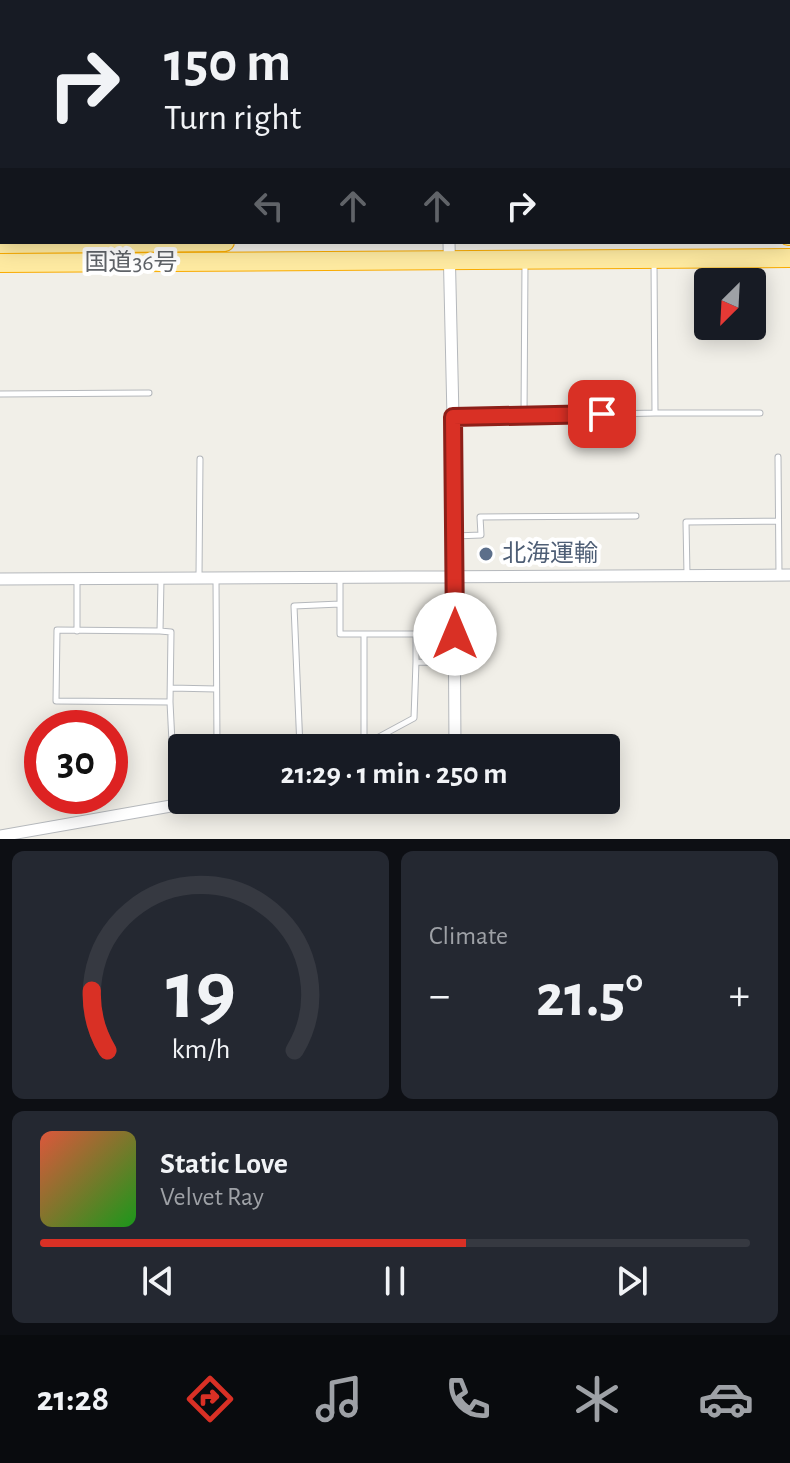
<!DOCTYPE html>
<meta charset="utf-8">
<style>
body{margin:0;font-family:"Alegreya Sans","Noto Sans JP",sans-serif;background:#242831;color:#f1f3f6;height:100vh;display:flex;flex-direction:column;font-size:30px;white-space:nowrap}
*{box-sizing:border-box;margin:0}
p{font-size:26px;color:#9ea1a6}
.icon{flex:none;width:44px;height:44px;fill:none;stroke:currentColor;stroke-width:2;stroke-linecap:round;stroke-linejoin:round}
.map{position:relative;height:839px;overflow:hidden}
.drawer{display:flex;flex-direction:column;gap:12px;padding:12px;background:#0d0f14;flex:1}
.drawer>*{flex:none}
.hud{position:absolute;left:0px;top:0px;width:790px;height:244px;box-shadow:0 4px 20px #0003;background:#171b24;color:#f1f3f6;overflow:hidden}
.needle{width:52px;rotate:204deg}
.fabs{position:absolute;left:694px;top:268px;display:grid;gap:16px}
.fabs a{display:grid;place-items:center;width:72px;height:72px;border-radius:8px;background:#171b24;box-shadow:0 4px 20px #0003;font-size:40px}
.speed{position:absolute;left:24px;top:710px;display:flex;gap:16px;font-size:40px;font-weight:700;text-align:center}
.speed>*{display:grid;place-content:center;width:104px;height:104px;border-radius:50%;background:#171b24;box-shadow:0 4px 20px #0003;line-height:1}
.speed .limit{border:12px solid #d22;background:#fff;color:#111}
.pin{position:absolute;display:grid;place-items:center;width:68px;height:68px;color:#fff;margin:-34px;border-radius:16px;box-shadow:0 4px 12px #0006}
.me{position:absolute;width:88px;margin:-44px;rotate:0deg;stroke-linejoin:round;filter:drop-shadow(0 0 6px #0008)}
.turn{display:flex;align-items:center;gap:28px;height:168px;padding:0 32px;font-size:36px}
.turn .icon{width:104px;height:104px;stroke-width:2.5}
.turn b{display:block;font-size:56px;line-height:68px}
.lanes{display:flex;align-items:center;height:76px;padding:0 32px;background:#0003;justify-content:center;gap:40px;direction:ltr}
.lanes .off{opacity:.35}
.big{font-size:60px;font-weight:700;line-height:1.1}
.drawer .card{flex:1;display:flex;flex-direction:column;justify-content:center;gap:12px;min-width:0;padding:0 28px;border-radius:12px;background:#242831}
.drawer .dial{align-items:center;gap:0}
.dial svg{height:208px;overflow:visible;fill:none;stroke:#363941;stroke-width:7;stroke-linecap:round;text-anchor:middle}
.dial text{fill:#f1f3f6;stroke:none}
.song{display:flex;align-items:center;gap:24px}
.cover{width:96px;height:96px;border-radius:12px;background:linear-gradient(135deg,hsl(10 70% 55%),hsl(120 70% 35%))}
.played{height:8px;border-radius:4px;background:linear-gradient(90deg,#d93025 60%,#363941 60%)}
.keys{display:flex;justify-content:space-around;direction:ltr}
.heat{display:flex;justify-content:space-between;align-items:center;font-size:44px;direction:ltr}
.drawer .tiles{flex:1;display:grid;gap:12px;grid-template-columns:1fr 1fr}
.card:last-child{grid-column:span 2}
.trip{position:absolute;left:168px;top:734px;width:452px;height:80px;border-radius:8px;background:#171b24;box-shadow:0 4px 20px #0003;font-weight:700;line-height:80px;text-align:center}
.dock{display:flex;height:128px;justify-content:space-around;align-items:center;background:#090b0e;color:#9ea1a6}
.dock .icon{width:56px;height:56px}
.dock .on{color:#d93025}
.dock b{font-size:36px;color:#f1f3f6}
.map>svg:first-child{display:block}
</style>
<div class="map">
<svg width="790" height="839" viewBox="0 0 790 839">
<rect width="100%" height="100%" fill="#f1efe8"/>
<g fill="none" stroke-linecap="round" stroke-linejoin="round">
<g stroke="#b5b8bc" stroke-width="7">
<path id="service" d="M586,2V0
M0,85V86
M0,97H2
M0,123L2,122
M0,394L149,393
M655,413H760
M524,416L655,413L654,261
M454,417L524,416L525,263
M778,457L779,575
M455,536L481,535L480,517L636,516
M687,575L686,522L778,521
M199,577L200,459
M340,578V634H416V662L454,663
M216,579L217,748
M77,631V580
M160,631L57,630L56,701L170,702L171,632L160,631L161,579
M171,688L216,689
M170,702L174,783L182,782
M364,745L414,718L416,662
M300,748L294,606L340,604
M343,748L364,745V634"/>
</g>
<g stroke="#b5b8bc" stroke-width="13">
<path id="minor" d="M431,0V2
M655,0V2
M449,242L453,417L455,748
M0,579L790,575
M0,836L205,800"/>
</g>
<g stroke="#b5b8bc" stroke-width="16">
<path id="tertiary" d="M243,0V2
M781,0V2
M148,2L156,0
M0,30H2"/>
</g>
<g stroke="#f9ab00" stroke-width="20">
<path id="trunk" d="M788,236H790
M0,244L225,242
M0,263L790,258"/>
</g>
<use href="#service" stroke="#fff" stroke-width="5"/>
<use href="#minor" stroke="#fff" stroke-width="11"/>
<use href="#tertiary" stroke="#fff" stroke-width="14"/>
<use href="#trunk" stroke="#feeaa1" stroke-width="18"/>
</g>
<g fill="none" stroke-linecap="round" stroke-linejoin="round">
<g stroke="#8d1f18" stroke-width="20">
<path id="route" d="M455,634L453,417L602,414"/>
</g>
<use href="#route" stroke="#d93025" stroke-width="14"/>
</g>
<circle fill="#5c6f8a" stroke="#fff" stroke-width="3" cx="486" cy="554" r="8"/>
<g text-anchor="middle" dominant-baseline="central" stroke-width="8" stroke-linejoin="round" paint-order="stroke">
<g font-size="24" fill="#5f6368" stroke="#fff">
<text x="131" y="263">国道36号</text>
</g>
<g font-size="24" fill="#4e5e75" stroke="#fff" text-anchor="start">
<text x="502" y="554">北海運輸</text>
</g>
</g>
</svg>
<div class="fabs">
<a><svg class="needle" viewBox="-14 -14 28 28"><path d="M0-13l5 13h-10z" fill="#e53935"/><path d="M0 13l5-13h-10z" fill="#9ea1a6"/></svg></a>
</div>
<div class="speed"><div class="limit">30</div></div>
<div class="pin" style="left:602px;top:414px;background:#d93025"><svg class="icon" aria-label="arrive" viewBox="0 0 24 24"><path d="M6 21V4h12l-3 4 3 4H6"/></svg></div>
<svg class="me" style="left:455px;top:634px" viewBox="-20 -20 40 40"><circle r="19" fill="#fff"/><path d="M0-13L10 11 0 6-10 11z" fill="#d93025"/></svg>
<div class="trip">21:29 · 1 min · 250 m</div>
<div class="hud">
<div class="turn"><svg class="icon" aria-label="right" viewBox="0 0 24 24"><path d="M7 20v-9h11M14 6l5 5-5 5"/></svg><div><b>150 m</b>Turn right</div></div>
<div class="lanes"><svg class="icon off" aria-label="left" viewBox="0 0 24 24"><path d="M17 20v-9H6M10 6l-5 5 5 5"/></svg><svg class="icon off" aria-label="ahead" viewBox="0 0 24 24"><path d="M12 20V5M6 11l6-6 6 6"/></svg><svg class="icon off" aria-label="ahead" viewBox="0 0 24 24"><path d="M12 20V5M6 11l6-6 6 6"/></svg><svg class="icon" aria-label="right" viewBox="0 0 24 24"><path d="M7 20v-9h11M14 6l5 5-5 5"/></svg></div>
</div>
</div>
<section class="drawer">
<div class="tiles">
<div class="card dial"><svg viewBox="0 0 100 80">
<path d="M14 69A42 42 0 1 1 86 69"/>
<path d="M14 69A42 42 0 0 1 8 46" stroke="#d93025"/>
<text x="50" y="56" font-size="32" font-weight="700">19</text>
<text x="50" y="72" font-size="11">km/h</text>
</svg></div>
<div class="card"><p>Climate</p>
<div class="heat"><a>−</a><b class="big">21.5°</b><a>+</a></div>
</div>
<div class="card">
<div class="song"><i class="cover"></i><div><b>Static Love</b><p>Velvet Ray</p></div></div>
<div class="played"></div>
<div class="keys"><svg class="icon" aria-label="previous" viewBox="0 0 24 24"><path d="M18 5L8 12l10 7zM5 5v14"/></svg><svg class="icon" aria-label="pause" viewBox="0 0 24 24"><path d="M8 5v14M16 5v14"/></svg><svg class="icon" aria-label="next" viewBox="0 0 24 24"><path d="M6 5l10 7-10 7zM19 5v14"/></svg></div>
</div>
</div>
</section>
<nav class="dock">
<b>21:28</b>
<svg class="icon on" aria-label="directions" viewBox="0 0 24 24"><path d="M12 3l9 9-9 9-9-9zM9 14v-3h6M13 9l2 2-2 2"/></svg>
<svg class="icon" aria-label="music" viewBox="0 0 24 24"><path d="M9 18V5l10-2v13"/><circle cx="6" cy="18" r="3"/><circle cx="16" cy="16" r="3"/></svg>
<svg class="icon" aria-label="phone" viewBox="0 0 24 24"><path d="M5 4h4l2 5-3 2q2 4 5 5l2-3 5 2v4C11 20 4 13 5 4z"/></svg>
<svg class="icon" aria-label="climate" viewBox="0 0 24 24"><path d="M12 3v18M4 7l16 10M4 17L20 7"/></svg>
<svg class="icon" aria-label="car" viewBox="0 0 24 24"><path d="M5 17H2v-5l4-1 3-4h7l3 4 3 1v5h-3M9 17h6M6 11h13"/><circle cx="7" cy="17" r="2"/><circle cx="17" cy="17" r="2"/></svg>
</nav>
